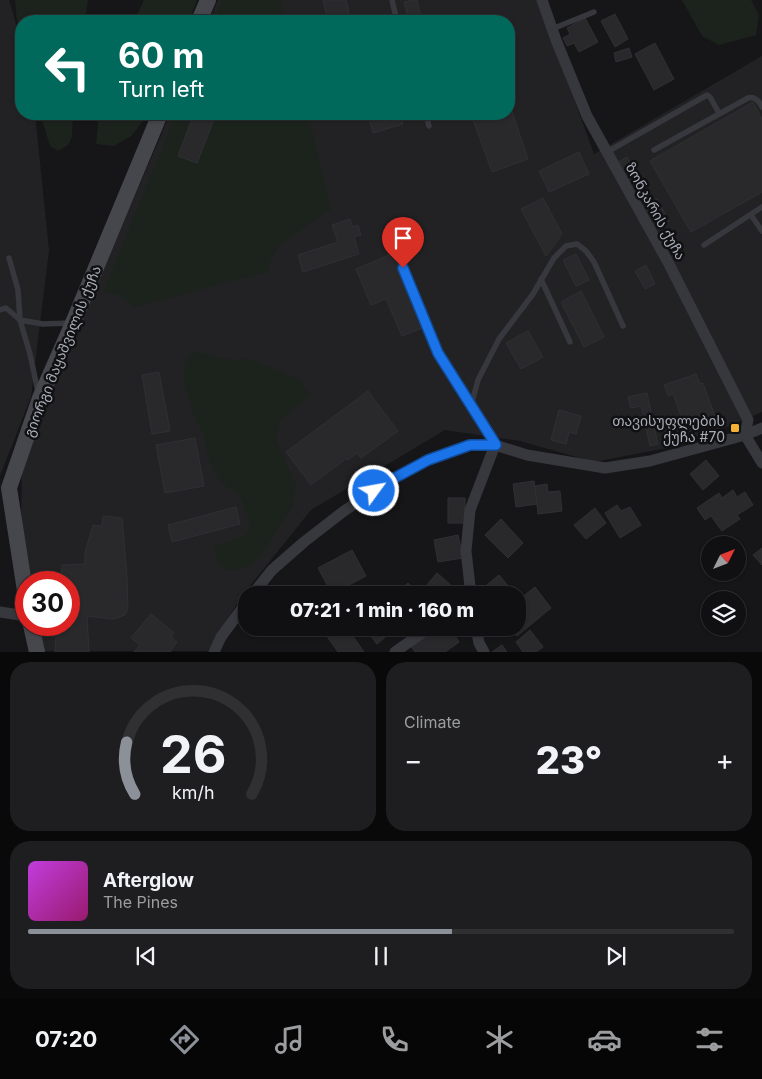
<!DOCTYPE html>
<meta charset="utf-8">
<style>
body{margin:0;font-family:Inter,"Noto Sans Georgian",sans-serif;background:#1e1e20;color:#f1f3f6;height:100vh;display:flex;flex-direction:column;font-size:19px;white-space:nowrap}
*{box-sizing:border-box;margin:0}
p{font-size:16px;color:#9c9d9f}
.icon{flex:none;width:28px;height:28px;fill:none;stroke:currentColor;stroke-width:2;stroke-linecap:round;stroke-linejoin:round}
.map{position:relative;height:652px;overflow:hidden}
.side{display:flex;flex-direction:column;gap:10px;padding:10px;background:#09090a;flex:1}
.side>*{flex:none}
.hud{position:absolute;left:15px;top:15px;width:500px;height:105px;border-radius:20px;box-shadow:0 1px 4px #0004,0 0 0 1px #303032;background:#00695c;color:#fff;overflow:hidden}
.needle{width:32px;rotate:48deg}
.fabs{position:absolute;left:701px;top:536px;display:grid;gap:10px}
.fabs a{display:grid;place-items:center;width:45px;height:45px;border-radius:50%;background:#101012;box-shadow:0 1px 4px #0004,0 0 0 1px #303032;font-size:25px}
.speed{position:absolute;left:15px;top:571px;display:flex;gap:10px;font-size:25px;font-weight:700;text-align:center}
.speed>*{display:grid;place-content:center;width:65px;height:65px;border-radius:50%;background:#101012;box-shadow:0 1px 4px #0004,0 0 0 1px #303032;line-height:1}
.speed .limit{border:8px solid #d22;background:#fff;color:#111}
.pin{position:absolute;display:grid;place-items:center;width:42px;height:42px;color:#fff;margin:-51px -21px;border-radius:50% 50% 50% 0;rotate:-45deg;box-shadow:0 0 5px #0007}
.pin .icon{rotate:45deg}
.me{position:absolute;width:55px;margin:-28px;rotate:58deg;stroke-linejoin:round;filter:drop-shadow(0 0 4px #0008)}
.turn{display:flex;align-items:center;gap:18px;height:105px;padding:0 20px;font-size:22px}
.turn .icon{width:65px;height:65px;stroke-width:2.5}
.turn b{display:block;font-size:35px;line-height:42px}
.big{font-size:38px;font-weight:800;line-height:1.1}
.side .card{flex:1;display:flex;flex-direction:column;justify-content:center;gap:8px;min-width:0;padding:0 18px;border-radius:20px;background:#1e1e20}
.side .dial{align-items:center;gap:0}
.dial svg{height:130px;overflow:visible;fill:none;stroke:#303032;stroke-width:7;stroke-linecap:round;text-anchor:middle}
.dial text{fill:#f1f3f6;stroke:none}
.song{display:flex;align-items:center;gap:15px}
.cover{width:60px;height:60px;border-radius:8px;background:linear-gradient(135deg,hsl(290 70% 55%),hsl(320 70% 35%))}
.played{height:5px;border-radius:2px;background:linear-gradient(90deg,#8c9099 60%,#303032 60%)}
.keys{display:flex;justify-content:space-around;direction:ltr}
.heat{display:flex;justify-content:space-between;align-items:center;font-size:28px;direction:ltr}
.side .tiles{flex:1;display:grid;gap:10px;grid-template-columns:1fr 1fr}
.card:last-child{grid-column:span 2}
.trip{position:absolute;left:238px;top:586px;width:288px;height:50px;border-radius:20px;background:#101012;box-shadow:0 1px 4px #0004,0 0 0 1px #303032;font-weight:800;line-height:50px;text-align:center}
.tab-bar{display:flex;height:80px;justify-content:space-around;align-items:center;background:#060607;color:#9c9d9f}
.tab-bar .icon{width:35px;height:35px}
.tab-bar .selected{color:#8c9099}
.tab-bar b{font-size:22px;color:#f1f3f6}
.map>svg:first-child{display:block}
</style>
<div class="map">
<svg width="762" height="652" viewBox="0 0 762 652">
<rect width="100%" height="100%" fill="#161618"/>
<path fill="#222225" d="M0,0H9L21,40V114H35L49,250L31,397L0,476Z
M218,0H538L594,154L762,56V412L687,444L594,462L520,441L445,430L311,510L241,597L208,651H43L38,625H69V582H31L21,525L22,472L44,409L170,114H509V21H209Z"/>
<path fill="#1c231d" d="M15,0H88L85,21H21V32L17,21Z
M144,0H197L189,21H134Z
M222,0H280L285,21H214Z
M682,0H751L759,15L756,35L719,45L702,36Z
M41,114H73L72,137L68,145L58,151L50,146L42,120Z
M99,114H149L131,136L114,146L96,144Z
M176,114H308L331,209L279,246L272,256L268,272L134,307L120,295L103,293Z
M194,351L231,360L251,359L299,379L310,395L280,421L276,440L296,485L293,505L261,556L247,568L227,570L219,565L214,546L245,536L250,528L248,518L242,500L236,492L220,482L208,457L204,437L192,410L184,381L185,362Z"/>
<path fill="#29292c" stroke="#303034" d="M323,0H346L351,21H328Z
M413,0H417L422,21H409L404,2Z
M615,14L628,39L615,47L601,21Z
M585,18L598,42L579,52L574,43L567,46L563,38L570,34L567,28Z
M655,43L674,79L654,90L635,54Z
M629,48L632,57L616,62L614,53Z
M753,102L762,119V192L691,232L650,161Z
M509,103L528,159L492,172L471,114H509Z
M194,114H216L197,163L178,156Z
M368,114H400L403,124L373,133Z
M579,152L589,174L549,192L539,171Z
M627,157L638,178L629,183L618,162Z
M543,198L562,234L546,256L521,209Z
M657,199L669,221L656,228L645,206Z
M350,219L353,227L358,225L361,235L354,237L359,254L303,272L298,255L338,242L332,225Z
M394,253L425,327L402,336L386,299L371,305L356,269Z
M576,254L589,280L576,286L563,260Z
M646,265L655,284L645,289L635,271Z
M581,291L604,337L584,347L561,302Z
M528,331L543,357L521,369L506,343Z
M159,372L170,431L152,434L142,375Z
M696,374L700,384L703,383L716,419L686,430L673,394L668,396L664,385Z
M368,391L398,431L361,458L357,453L348,460L347,458L311,485L286,452Z
M647,393L658,444L650,446L641,406L631,408L628,397Z
M559,410L581,416L576,434L569,432L566,444L551,440Z
M195,438L204,486L165,493L156,445Z
M706,460L719,476L703,490L690,474Z
M534,481L537,504L516,507L513,484Z
M547,484L548,492L560,491L562,511L538,514L535,486Z
M733,490L737,497L745,492L753,505L737,515L740,519L722,531L711,516L705,520L697,508L719,493L722,498Z
M448,498H465V523H448Z
M617,505L621,511L630,507L641,525L620,538L605,513Z
M236,507L240,524L172,542L168,525Z
M595,508L606,523L586,539L574,525Z
M103,516L122,518L127,577L128,609L125,615L113,619L87,616L89,652H55L56,634H49L50,625H69V582H61L62,565L85,564V552L93,525L102,526Z
M501,519L523,543L508,558L485,535Z
M458,535L463,558L438,562L434,540Z
M762,548V565L753,555Z
M352,550L366,576L332,594L318,568Z
M437,573L452,586L445,595H426L422,591Z
M499,575L516,595H485L481,590Z
M408,583L419,595H395Z
M535,587L551,608L517,636L510,628H516V602Z
M151,614L174,633L171,637L177,642L170,652H134L140,645L131,638Z
M336,628H347L364,652H338L326,635Z
M364,628H396L377,644Z
M439,628H450L459,642L445,652H415L411,646Z
M530,630L543,647L536,652H523L516,642Z
M502,645L507,652H492Z"/>
<g fill="none" stroke-linecap="round" stroke-linejoin="round">
<path stroke="#37383d" stroke-width="5.5" d="M392,0L397,21
M552,29L594,12
M426,114L429,126
M654,150L748,98C755,96 759,101 762,107
M607,152L707,95L710,97L719,113
M751,215L762,231
M704,245L762,207
M9,258L18,290L20,320L30,354L38,392
M403,268L438,353L471,406
M541,279L570,342
M0,310L6,308L20,320L43,324L70,323
M495,445L471,406L478,380L499,339L533,294L554,258L566,246L577,244L586,251L594,262L623,326"/>
<path stroke="#37383d" stroke-width="11" d="M542,0L556,40L587,116L669,264L748,420L745,435
M745,435L762,463
M252,595L272,570L304,542L344,511L389,481L428,460L470,445H495L527,455L605,468L650,461L745,435L762,428
M471,595L466,551L470,510L495,445
M0,612L26,616
M476,628L479,643L484,652
M214,652L221,637L246,603
M395,652L429,628"/>
<path stroke="#45474d" stroke-width="16" d="M199,21L208,0
M26,597L9,488L40,398L73,323L160,114
M31,625L37,652"/>
</g>
<g fill="none" stroke-linecap="round" stroke-linejoin="round">
<g stroke="#114b97" stroke-width="12">
<path id="route" d="M374,491L389,481L428,460L470,445H496L438,353L403,268"/>
</g>
<use href="#route" stroke="#1a73e8" stroke-width="9"/>
</g>
<rect fill="#f2b134" stroke="#111113" stroke-width="2" x="730" y="423" width="10" height="10" rx="2.5"/>
<g text-anchor="middle" dominant-baseline="central" stroke-width="5" stroke-linejoin="round" paint-order="stroke">
<g font-size="14" fill="#a8adb8" stroke="#111113">
<text transform="translate(656 211) rotate(61)">ზონკარის ქუჩა</text>
<text transform="translate(62 351) rotate(-68)">გიორგი მაყაშვილის ქუჩა</text>
</g>
<g font-size="14" fill="#a8adb8" stroke="#111113" text-anchor="end">
<text x="725" y="420">თავისუფლების<tspan x="725" dy="16">ქუჩა #70</tspan></text>
</g>
</g>
</svg>
<div class="fabs">
<a><svg class="needle" viewBox="-14 -14 28 28"><path d="M0-13l5 13h-10z" fill="#e53935"/><path d="M0 13l5-13h-10z" fill="#9c9d9f"/></svg></a>
<a><svg class="icon" aria-label="layers" viewBox="0 0 24 24"><path d="M12 4l9 5-9 5-9-5zM3 14l9 5 9-5"/></svg></a>
</div>
<div class="speed"><div class="limit">30</div></div>
<div class="pin" style="left:403px;top:268px;background:#d93025"><svg class="icon" aria-label="arrive" viewBox="0 0 24 24"><path d="M6 21V4h12l-3 4 3 4H6"/></svg></div>
<svg class="me" style="left:374px;top:491px" viewBox="-20 -20 40 40"><circle r="17" fill="#1a73e8" stroke="#fff" stroke-width="3"/><path d="M0-11L8 9 0 5-8 9z" fill="#fff"/></svg>
<div class="trip">07:21 · 1 min · 160 m</div>
<div class="hud">
<div class="turn"><svg class="icon" aria-label="left" viewBox="0 0 24 24"><path d="M17 20v-9H6M10 6l-5 5 5 5"/></svg><div><b>60 m</b>Turn left</div></div>
</div>
</div>
<section class="side">
<div class="tiles">
<div class="card dial"><svg viewBox="0 0 100 80">
<path d="M14 69A42 42 0 1 1 86 69"/>
<path d="M14 69A42 42 0 0 1 9 37" stroke="#8c9099"/>
<text x="50" y="56" font-size="32" font-weight="700">26</text>
<text x="50" y="72" font-size="11">km/h</text>
</svg></div>
<div class="card"><p>Climate</p>
<div class="heat"><a>−</a><b class="big">23°</b><a>+</a></div>
</div>
<div class="card">
<div class="song"><i class="cover"></i><div><b>Afterglow</b><p>The Pines</p></div></div>
<div class="played"></div>
<div class="keys"><svg class="icon" aria-label="previous" viewBox="0 0 24 24"><path d="M18 5L8 12l10 7zM5 5v14"/></svg><svg class="icon" aria-label="pause" viewBox="0 0 24 24"><path d="M8 5v14M16 5v14"/></svg><svg class="icon" aria-label="next" viewBox="0 0 24 24"><path d="M6 5l10 7-10 7zM19 5v14"/></svg></div>
</div>
</div>
</section>
<nav class="tab-bar">
<b>07:20</b>
<svg class="icon selected" aria-label="directions" viewBox="0 0 24 24"><path d="M12 3l9 9-9 9-9-9zM9 14v-3h6M13 9l2 2-2 2"/></svg>
<svg class="icon" aria-label="music" viewBox="0 0 24 24"><path d="M9 18V5l10-2v13"/><circle cx="6" cy="18" r="3"/><circle cx="16" cy="16" r="3"/></svg>
<svg class="icon" aria-label="phone" viewBox="0 0 24 24"><path d="M5 4h4l2 5-3 2q2 4 5 5l2-3 5 2v4C11 20 4 13 5 4z"/></svg>
<svg class="icon" aria-label="climate" viewBox="0 0 24 24"><path d="M12 3v18M4 7l16 10M4 17L20 7"/></svg>
<svg class="icon" aria-label="car" viewBox="0 0 24 24"><path d="M5 17H2v-5l4-1 3-4h7l3 4 3 1v5h-3M9 17h6M6 11h13"/><circle cx="7" cy="17" r="2"/><circle cx="17" cy="17" r="2"/></svg>
<svg class="icon" aria-label="filters" viewBox="0 0 24 24"><path d="M4 7h16M4 17h16"/><circle cx="9" cy="7" r="2"/><circle cx="15" cy="17" r="2"/></svg>
</nav>
